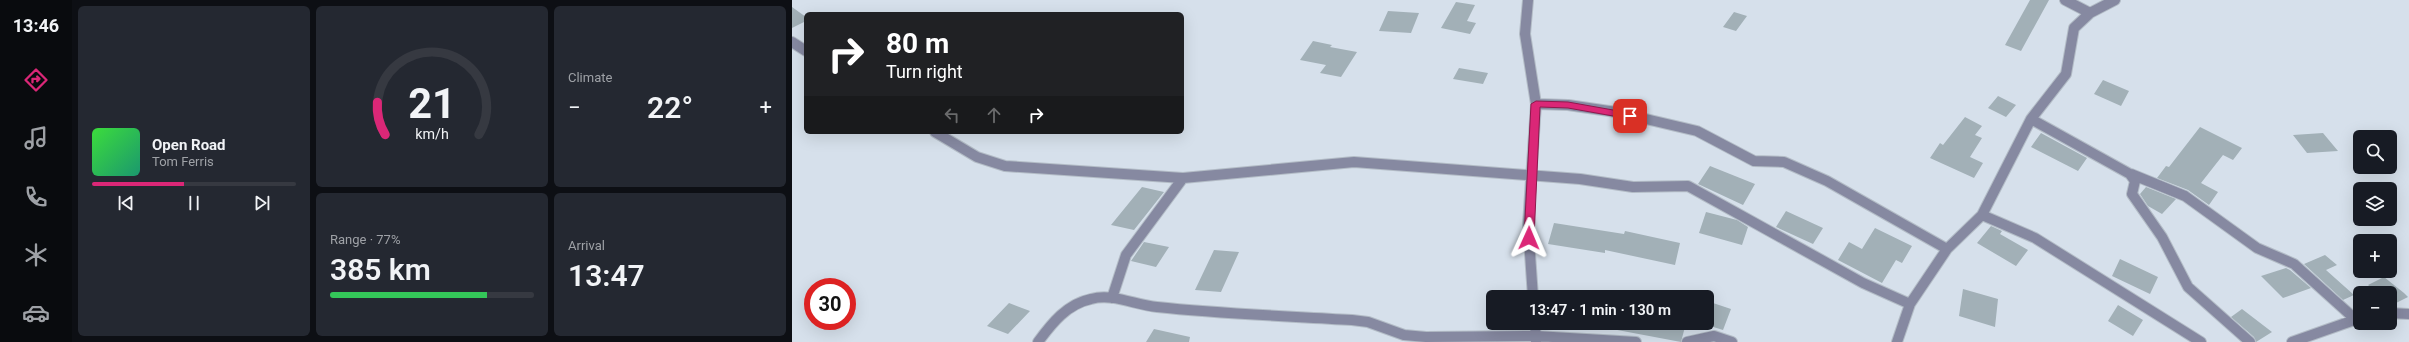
<!DOCTYPE html>
<meta charset="utf-8">
<style>
body{margin:0;font-family:Roboto,sans-serif;background:#242831;color:#f1f3f6;height:100vh;display:flex;flex-direction:column;font-size:15px;white-space:nowrap}
*{box-sizing:border-box;margin:0}
p{font-size:13px;color:#9ea1a6}
.icon{flex:none;width:22px;height:22px;fill:none;stroke:currentColor;stroke-width:2;stroke-linecap:round;stroke-linejoin:round}
.map{position:relative;flex:1;overflow:hidden}
.drawer{display:flex;flex-direction:column;gap:6px;padding:6px;background:#0d0f14;width:720px}
.drawer>*{flex:none}
.top-card{position:absolute;left:12px;top:12px;width:380px;height:122px;border-radius:6px;box-shadow:0 4px 16px #0002;background:#202124;color:#fff;overflow:hidden}
.tools{position:absolute;left:1561px;top:130px;display:grid;gap:8px}
.tools a{display:grid;place-items:center;width:44px;height:44px;border-radius:6px;background:#171b24;box-shadow:0 4px 16px #0002;font-size:20px}
.speed{position:absolute;left:12px;top:278px;display:flex;gap:8px;font-size:20px;font-weight:700;text-align:center}
.speed>*{display:grid;place-content:center;width:52px;height:52px;border-radius:50%;background:#171b24;box-shadow:0 4px 16px #0002;line-height:1}
.speed .limit{border:6px solid #d22;background:#fff;color:#111}
.pin{position:absolute;display:grid;place-items:center;width:34px;height:34px;color:#fff;margin:-17px;border-radius:8px;box-shadow:0 2px 6px #0006}
.me{position:absolute;width:44px;margin:-22px;rotate:1deg;stroke-linejoin:round;filter:drop-shadow(0 0 3px #0008)}
.turn{display:flex;align-items:center;gap:14px;height:84px;padding:0 16px;font-size:18px}
.turn .icon{width:52px;height:52px;stroke-width:2.5}
.turn b{display:block;font-size:28px;line-height:34px}
.lanes{display:flex;align-items:center;height:38px;padding:0 16px;background:#0003;justify-content:center;gap:20px;direction:ltr}
.lanes .off{opacity:.35}
.big{font-size:30px;font-weight:600;line-height:1.1}
.drawer .widget{flex:1;display:flex;flex-direction:column;justify-content:center;gap:6px;min-width:0;padding:0 14px;border-radius:6px;background:#242831}
.drawer .dial{align-items:center;gap:0}
.dial svg{height:104px;overflow:visible;fill:none;stroke:#363941;stroke-width:7;stroke-linecap:round;text-anchor:middle}
.dial text{fill:#f1f3f6;stroke:none}
.song{display:flex;align-items:center;gap:12px}
.cover{width:48px;height:48px;border-radius:6px;background:linear-gradient(135deg,hsl(120 70% 55%),hsl(160 70% 35%))}
.played{height:4px;border-radius:2px;background:linear-gradient(90deg,#db2777 45%,#363941 45%)}
.keys{display:flex;justify-content:space-around;direction:ltr}
.heat{display:flex;justify-content:space-between;align-items:center;font-size:22px;direction:ltr}
.charge{height:6px;border-radius:3px;background:linear-gradient(90deg,#34c759 77%,#363941 0)}
.drawer .tiles{flex:1;display:grid;gap:6px;grid-template-columns:repeat(3,1fr)}
.widget:first-child{grid-row:span 2}
.trip{position:absolute;left:694px;top:290px;width:228px;height:40px;border-radius:6px;background:#171b24;box-shadow:0 4px 16px #0002;font-weight:600;line-height:40px;text-align:center}
main{display:flex;flex:1;min-height:0}
.menu{display:flex;flex-direction:column;width:72px;justify-content:space-around;align-items:center;background:#090b0e;color:#9ea1a6}
.menu .icon{width:28px;height:28px}
.menu .on{color:#db2777}
.menu b{font-size:18px;color:#f1f3f6}
.map>svg:first-child{display:block}
</style>
<main>
<nav class="menu">
<b>13:46</b>
<svg class="icon on" aria-label="directions" viewBox="0 0 24 24"><path d="M12 3l9 9-9 9-9-9zM9 14v-3h6M13 9l2 2-2 2"/></svg>
<svg class="icon" aria-label="music" viewBox="0 0 24 24"><path d="M9 18V5l10-2v13"/><circle cx="6" cy="18" r="3"/><circle cx="16" cy="16" r="3"/></svg>
<svg class="icon" aria-label="phone" viewBox="0 0 24 24"><path d="M5 4h4l2 5-3 2q2 4 5 5l2-3 5 2v4C11 20 4 13 5 4z"/></svg>
<svg class="icon" aria-label="climate" viewBox="0 0 24 24"><path d="M12 3v18M4 7l16 10M4 17L20 7"/></svg>
<svg class="icon" aria-label="car" viewBox="0 0 24 24"><path d="M5 17H2v-5l4-1 3-4h7l3 4 3 1v5h-3M9 17h6M6 11h13"/><circle cx="7" cy="17" r="2"/><circle cx="17" cy="17" r="2"/></svg>
</nav>
<section class="drawer">
<div class="tiles">
<div class="widget">
<div class="song"><i class="cover"></i><div><b>Open Road</b><p>Tom Ferris</p></div></div>
<div class="played"></div>
<div class="keys"><svg class="icon" aria-label="previous" viewBox="0 0 24 24"><path d="M18 5L8 12l10 7zM5 5v14"/></svg><svg class="icon" aria-label="pause" viewBox="0 0 24 24"><path d="M8 5v14M16 5v14"/></svg><svg class="icon" aria-label="next" viewBox="0 0 24 24"><path d="M6 5l10 7-10 7zM19 5v14"/></svg></div>
</div>
<div class="widget dial"><svg viewBox="0 0 100 80">
<path d="M14 69A42 42 0 1 1 86 69"/>
<path d="M14 69A42 42 0 0 1 8 44" stroke="#db2777"/>
<text x="50" y="56" font-size="32" font-weight="700">21</text>
<text x="50" y="72" font-size="11">km/h</text>
</svg></div>
<div class="widget"><p>Climate</p>
<div class="heat"><a>−</a><b class="big">22°</b><a>+</a></div>
</div>
<div class="widget"><p>Range · 77%</p><b class="big">385 km</b><div class="charge"></div></div>
<div class="widget"><p>Arrival</p><b class="big">13:47</b></div>
</div>
</section>
<div class="map">
<svg width="1617" height="342" viewBox="0 0 1617 342">
<rect width="100%" height="100%" fill="#d6e0eb"/>
<path fill="#a2b0b7" d="M1238,0H1257L1229,51L1213,45Z
M664,2L683,5L675,21L684,23L678,34L649,28Z
M0,7L14,17V21L0,28Z
M596,11L627,13L619,33L587,31Z
M942,12L955,16L944,31L931,27Z
M521,41L540,45L538,47L565,52L549,77L528,73L534,65L508,60Z
M667,68L696,73L691,84L661,79Z
M1311,80L1337,91L1329,106L1302,94Z
M1206,96L1224,105L1214,117L1196,108Z
M1173,117L1190,126L1183,135L1190,138L1178,157L1191,163L1182,178L1138,158L1148,143L1151,145Z
M1408,127L1450,148L1441,160L1431,155L1409,183L1426,192L1417,205L1396,190L1365,178L1374,166L1377,167Z
M1249,133L1295,158L1286,171L1239,147Z
M1531,133L1546,151L1515,153L1501,135Z
M918,166L963,184L951,205L906,184Z
M350,187L372,192L342,230L319,225Z
M1354,187L1384,199L1370,214L1356,206L1348,194Z
M994,211L1031,228L1021,244L984,227Z
M914,212L945,220L956,227L950,245L907,233Z
M762,223L832,234L833,231L888,243L883,265L813,250V253L756,244Z
M1199,226L1210,231L1208,234L1236,250L1224,266L1185,243Z
M1083,228L1120,246L1110,263L1104,260L1090,283L1046,260L1057,242L1070,249Z
M352,242L377,247L364,267L339,261Z
M422,250L447,252L429,292L403,290Z
M1533,255L1545,265L1534,270L1562,295L1551,300L1512,264Z
M1328,259L1366,277L1358,294L1320,276Z
M1494,268L1498,270L1519,288L1491,298L1469,276Z
M1592,277L1612,293L1616,297L1598,306V293H1585L1576,285Z
M1171,289L1206,299L1203,327L1167,316Z
M915,301L939,309L931,330L915,325Z
M217,303L238,311L216,334L195,326Z
M1326,305L1351,320L1341,336L1316,321Z
M1450,309L1480,332L1464,342L1462,337L1439,317Z
M820,323H894L889,342L820,329Z
M362,329L398,337L397,342H354Z"/>
<g fill="none" stroke-linecap="round" stroke-linejoin="round">
<g stroke="#b3bcc6" stroke-width="12">
<path id="street" d="M736,0L733,34L744,104L736,225L741,297
M1273,0L1298,13
M0,42L14,51
M744,104L776,105L824,112L905,131L962,161L992,162L1035,181L1155,249
M1239,119L1338,174L1343,181L1340,194L1370,237L1396,287L1458,342
M143,132L185,157L213,166L391,178L562,162L788,179L841,187L896,186L1071,283L1118,304
M1339,174L1393,196L1465,248L1502,264L1563,319
M1190,215L1243,238L1409,342
M320,298L334,255L391,178
M1598,313L1617,314
M743,323L744,342
M246,342C260,323 275,304 299,299C321,293 343,305 365,307C430,314 495,316 560,320L576,322L612,335L634,337L744,336L844,342
M895,342L922,336L940,342
M1105,342L1118,304L1155,249L1190,215L1239,119L1274,74L1282,28L1298,13L1323,0
M1500,342L1568,318"/>
</g>
<use href="#street" stroke="#8689a1" stroke-width="10"/>
</g>
<path fill="#db2777" stroke="#8e194d" d="M744,101L776,102L838,113L843,116L838,119L776,108L748,107L742,238L737,241L732,238L739,104Z"/>
</svg>
<div class="tools">
<a><svg class="icon" aria-label="search" viewBox="0 0 24 24"><circle cx="10" cy="10" r="6"/><path d="M15 15l6 6"/></svg></a>
<a><svg class="icon" aria-label="layers" viewBox="0 0 24 24"><path d="M12 4l9 5-9 5-9-5zM3 14l9 5 9-5"/></svg></a>
<a>+</a>
<a>−</a>
</div>
<div class="speed"><div class="limit">30</div></div>
<div class="pin" style="left:838px;top:116px;background:#d93025"><svg class="icon" aria-label="arrive" viewBox="0 0 24 24"><path d="M6 21V4h12l-3 4 3 4H6"/></svg></div>
<svg class="me" style="left:737px;top:238px" viewBox="-20 -20 40 40"><path d="M0-17L14 15 0 8-14 15z" fill="#db2777" stroke="#fff" stroke-width="4"/></svg>
<div class="trip">13:47 · 1 min · 130 m</div>
<div class="top-card">
<div class="turn"><svg class="icon" aria-label="right" viewBox="0 0 24 24"><path d="M7 20v-9h11M14 6l5 5-5 5"/></svg><div><b>80 m</b>Turn right</div></div>
<div class="lanes"><svg class="icon off" aria-label="left" viewBox="0 0 24 24"><path d="M17 20v-9H6M10 6l-5 5 5 5"/></svg><svg class="icon off" aria-label="ahead" viewBox="0 0 24 24"><path d="M12 20V5M6 11l6-6 6 6"/></svg><svg class="icon" aria-label="right" viewBox="0 0 24 24"><path d="M7 20v-9h11M14 6l5 5-5 5"/></svg></div>
</div>
</div>
</main>
